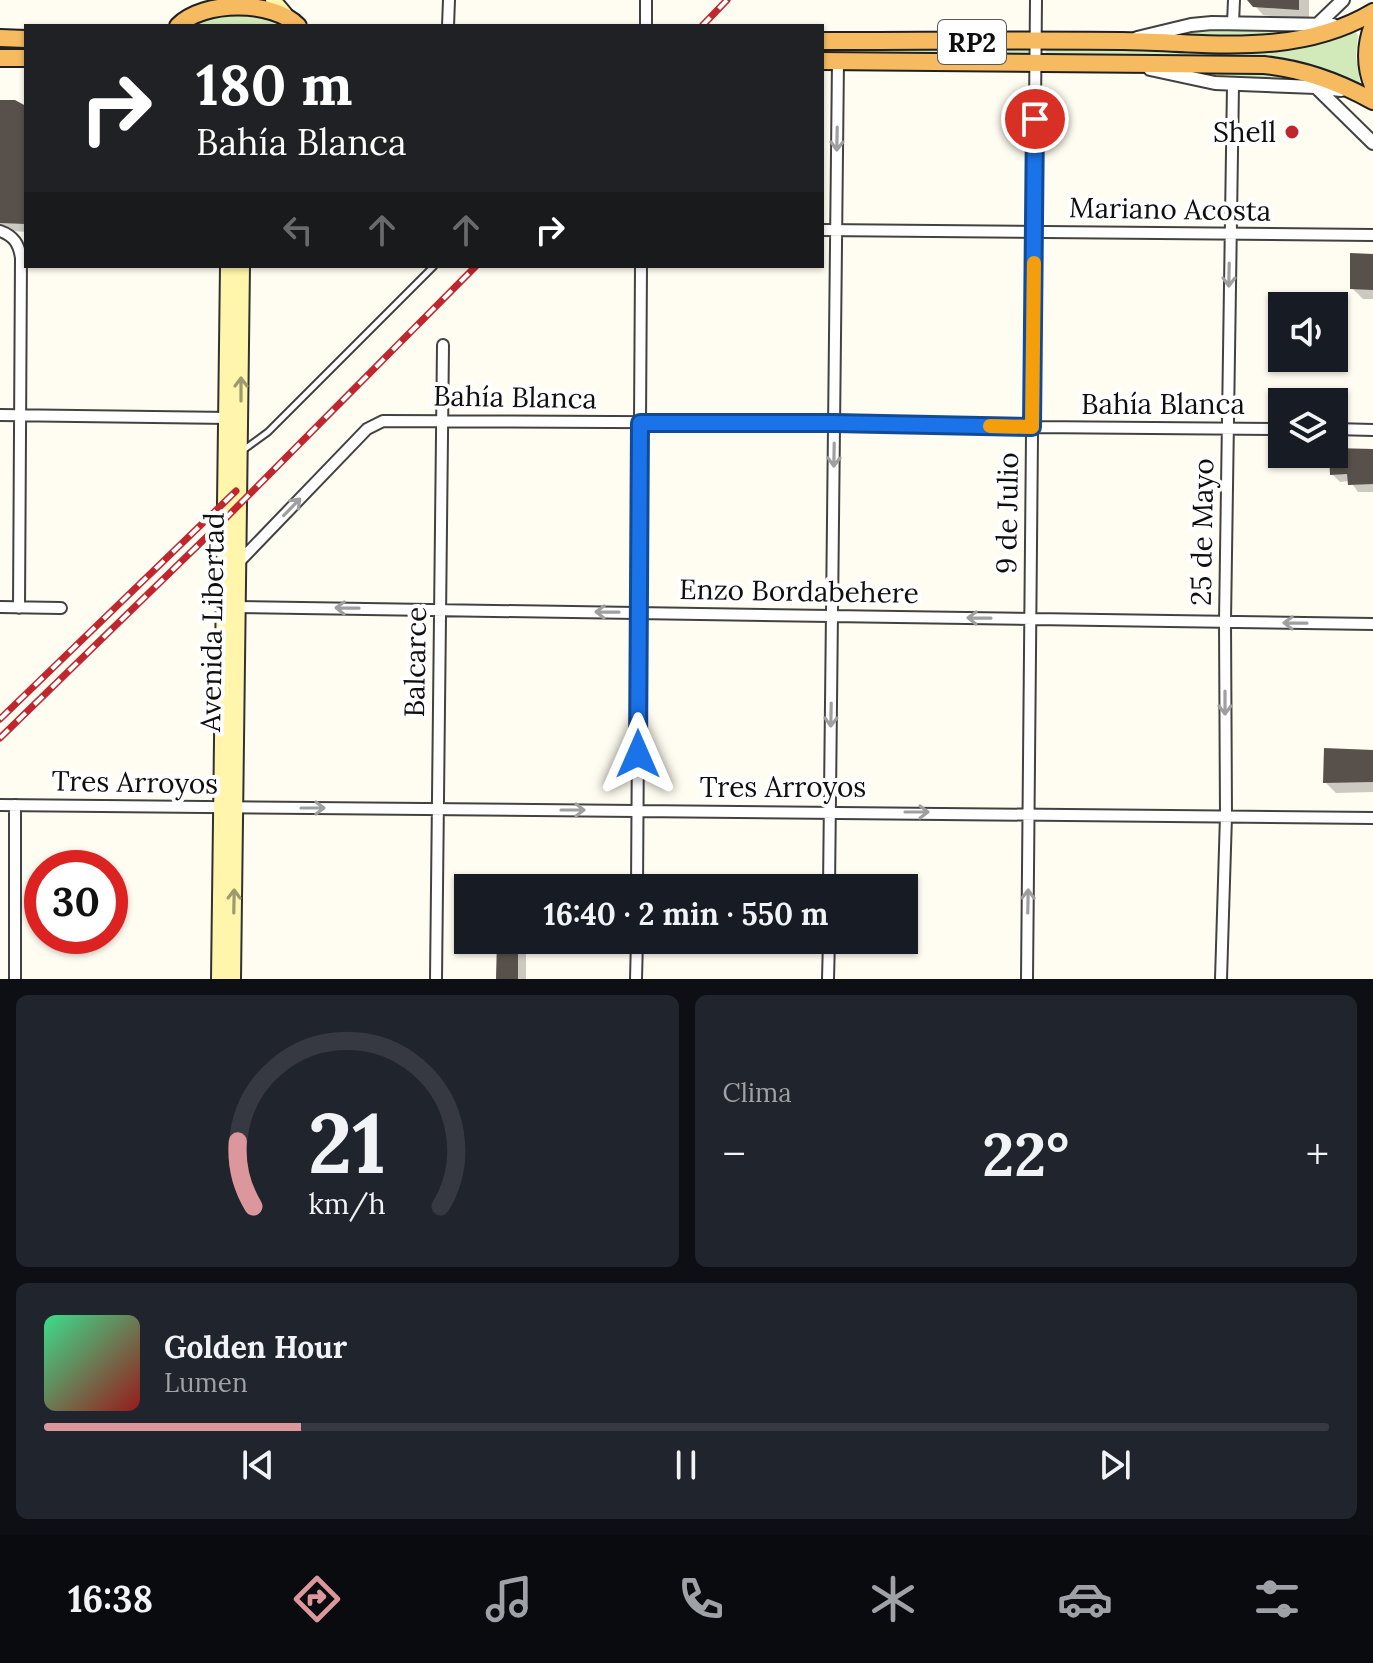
<!DOCTYPE html>
<html lang="es">
<meta charset="utf-8">
<style>
body{margin:0;font-family:Lora,serif;background:#20242c;color:#f1f3f6;height:100vh;display:flex;flex-direction:column;font-size:30px;white-space:nowrap}
*{box-sizing:border-box;margin:0}
p{font-size:26px;color:#9ea1a6}
.icon{flex:none;width:44px;height:44px;fill:none;stroke:currentColor;stroke-width:2;stroke-linecap:round;stroke-linejoin:round}
.map{position:relative;height:979px;overflow:hidden}
.side{display:flex;flex-direction:column;gap:16px;padding:16px;background:#0d0f14;flex:1}
.side>*{flex:none}
.guide{position:absolute;left:24px;top:24px;width:800px;height:244px;border-radius:0px;box-shadow:0 2px 6px #0004;background:#202124;color:#fff;overflow:hidden}
.buttons{position:absolute;left:1268px;top:292px;display:grid;gap:16px}
.buttons a{display:grid;place-items:center;width:80px;height:80px;border-radius:0px;background:#171b24;box-shadow:0 2px 6px #0004;font-size:40px}
.speed{position:absolute;left:24px;top:850px;display:flex;gap:16px;font-size:40px;font-weight:700;text-align:center}
.speed>*{display:grid;place-content:center;width:104px;height:104px;border-radius:50%;background:#171b24;box-shadow:0 2px 6px #0004;line-height:1}
.speed .limit{border:12px solid #d22;background:#fff;color:#111}
.pin{position:absolute;display:grid;place-items:center;width:68px;height:68px;color:#fff;margin:-34px;border:4px solid #fff;border-radius:50%;box-shadow:0 2px 8px #0007}
.me{position:absolute;width:88px;margin:-44px;rotate:0deg;stroke-linejoin:round;filter:drop-shadow(0 0 6px #0008)}
.turn{display:flex;align-items:center;gap:28px;height:168px;padding:0 40px;font-size:36px}
.turn .icon{width:104px;height:104px;stroke-width:2.5}
.turn b{display:block;font-size:56px;line-height:68px}
.lanes{display:flex;align-items:center;height:76px;padding:0 40px;background:#0003;justify-content:center;gap:40px;direction:ltr}
.lanes .off{opacity:.35}
.big{font-size:60px;font-weight:700;line-height:1.1}
.side .tile{flex:1;display:flex;flex-direction:column;justify-content:center;gap:12px;min-width:0;padding:0 28px;border-radius:12px;background:#20242c}
.side .dial{align-items:center;gap:0}
.dial svg{height:208px;overflow:visible;fill:none;stroke:#363941;stroke-width:7;stroke-linecap:round;text-anchor:middle}
.dial text{fill:#f1f3f6;stroke:none}
.song{display:flex;align-items:center;gap:24px}
.cover{width:96px;height:96px;border-radius:12px;background:linear-gradient(135deg,hsl(150 70% 55%),hsl(0 70% 35%))}
.played{height:8px;border-radius:4px;background:linear-gradient(90deg,#db979c 20%,#363941 20%)}
.keys{display:flex;justify-content:space-around;direction:ltr}
.heat{display:flex;justify-content:space-between;align-items:center;font-size:44px;direction:ltr}
.side .tiles{flex:1;display:grid;gap:16px;grid-template-columns:1fr 1fr}
.tile:last-child{grid-column:span 2}
.trip{position:absolute;left:454px;top:874px;width:464px;height:80px;border-radius:0px;background:#171b24;box-shadow:0 2px 6px #0004;font-weight:700;line-height:80px;text-align:center}
.menu{display:flex;height:128px;justify-content:space-around;align-items:center;background:#090b0e;color:#9ea1a6}
.menu .icon{width:56px;height:56px}
.menu .selected{color:#db979c}
.menu b{font-size:36px;color:#f1f3f6}
.map>svg:first-child{display:block}
</style>
<div class="map">
<svg width="1373" height="979" viewBox="0 0 1373 979">
<rect width="100%" height="100%" fill="#fffcf1"/>
<path fill="#d2eaba" d="M252,9L287,26H190L199,18Z
M1215,29L1286,32L1288,33L1269,39L1192,36L1189,33L1192,31Z
M1355,31L1358,35L1356,56L1360,82L1357,85L1336,76L1047,55L1045,52L1049,48L1316,43Z
M822,48L1029,49L1032,51L1031,56L822,55Z
M1195,72H1266L1294,78L1292,80L1217,78Z"/>
<path fill="#0003" d="M1250,0H1309V20L1263,15Z
M0,102L26,109V232L0,230Z
M1373,256V299H1363L1352,288Z
M1334,450L1373,451V492H1358L1350,481L1340,482L1332,474L1331,454H1334Z
M1373,752V792L1336,793L1325,782Z
M499,940L526,941V979H498Z"/>
<path fill="#58504b" d="M1247,0H1299V10L1253,7Z
M0,100H15L26,106V224L0,223Z
M1350,253L1373,254V290L1350,289Z
M1334,448L1373,449V484L1348,485L1347,474L1330,475L1329,454H1334Z
M1324,748L1373,750V782L1323,783Z
M497,940H518V979H496Z"/>
<g fill="none" stroke-linecap="round" stroke-linejoin="round">
<g stroke="#424242" stroke-width="9">
<path id="service" d="M242,451L268,432L434,266"/>
</g>
<g stroke="#424242" stroke-width="14">
<path id="minor" d="M1233,23L1234,0
M448,26L449,0
M646,26V0
M822,230L1373,235
M0,231C14,236 19,244 21,258L19,608
M0,415L230,418
M1334,429L1373,430
M238,563L367,429L383,421L834,423L1032,427L1282,429
M0,607L61,608
M231,607L1373,624
M0,805L1373,818
M637,888L641,266
M829,888L838,61
M15,979V805
M436,979L443,345
M636,979L637,940
M828,979L829,940
M1027,979L1036,0
M1221,979L1226,816L1225,621L1233,85"/>
</g>
<g stroke="#424242" stroke-width="16">
<path id="tertiary" d="M1316,26L1343,0
M1137,38L1191,25L1212,23L1333,25
M1150,69L1215,83L1316,87L1341,90
M1316,87L1373,143"/>
</g>
<g stroke="#313131" stroke-width="18">
<path id="secondary" d="M273,0L285,14
M219,979L228,266
M233,979L242,266"/>
</g>
<g stroke="#202020" stroke-width="20">
<path id="trunk" d="M1373,25C1365,46 1365,66 1373,86
M178,26C203,0 273,0 298,26
M0,38L26,39
M822,41C922,41 1022,40 1122,41C1207,42 1296,58 1373,12
M0,58H26
M822,61L1264,65C1303,69 1339,82 1373,101"/>
</g>
<use href="#service" stroke="#fff" stroke-width="5"/>
<use href="#minor" stroke="#fff" stroke-width="10"/>
<use href="#tertiary" stroke="#fff" stroke-width="12"/>
<use href="#secondary" stroke="#fff6ac" stroke-width="14"/>
<use href="#trunk" stroke="#f6bb60" stroke-width="16"/>
<g stroke="#c0262d" stroke-width="7">
<path id="rail" d="M702,26L727,0
M0,719L236,491
M0,738L225,519L476,266"/>
</g>
<use href="#rail" stroke="#fff" stroke-width="4" stroke-dasharray="12" stroke-linecap="butt"/>
</g>
<defs><path id="oneway-shaft" d="M-6 0H5M1.5-3L5.5 0L1.5 3" fill="none" stroke-width="1.6" stroke-linecap="round" stroke-linejoin="round" transform="scale(2)"/></defs>
<g stroke="#9f9f9f">
<use href="#oneway-shaft" transform="translate(837 139) rotate(91)"/>
<use href="#oneway-shaft" transform="translate(1229 275) rotate(91)"/>
<use href="#oneway-shaft" transform="translate(834 455) rotate(91)"/>
<use href="#oneway-shaft" transform="translate(292 507) rotate(-46)"/>
<use href="#oneway-shaft" transform="translate(347 608) rotate(-179)"/>
<use href="#oneway-shaft" transform="translate(607 612) rotate(-179)"/>
<use href="#oneway-shaft" transform="translate(979 618) rotate(-179)"/>
<use href="#oneway-shaft" transform="translate(1295 623) rotate(-179)"/>
<use href="#oneway-shaft" transform="translate(1225 703) rotate(90)"/>
<use href="#oneway-shaft" transform="translate(831 715) rotate(91)"/>
<use href="#oneway-shaft" transform="translate(313 808)"/>
<use href="#oneway-shaft" transform="translate(573 810)"/>
<use href="#oneway-shaft" transform="translate(917 812)"/>
<use href="#oneway-shaft" transform="translate(1028 901) rotate(-89)"/>
</g>
<g stroke="#9f9a6d">
<use href="#oneway-shaft" transform="translate(241 389) rotate(-90)"/>
<use href="#oneway-shaft" transform="translate(234 901) rotate(-89)"/>
</g>
<g fill="none" stroke-linecap="round" stroke-linejoin="round">
<g stroke="#114b97" stroke-width="20">
<path id="route" d="M638,754L640,423H834L1032,427L1035,119"/>
</g>
<use href="#route" stroke="#1a73e8" stroke-width="14"/>
<path stroke="#f59e0b" stroke-width="14" d="M990,426L1032,427L1034,263"/>
</g>
<circle fill="#c0262d" stroke="#fff" stroke-width="3" cx="1292" cy="132" r="8"/>
<g text-anchor="middle" dominant-baseline="central" stroke-width="8" stroke-linejoin="round" paint-order="stroke">
<rect fill="#fff" stroke="#575757" stroke-width="2" x="938" y="20" width="68" height="44" rx="6"/>
<g font-size="26" font-weight="bold" fill="#0f0f0f">
<text x="972" y="42">RP2</text>
</g>
<g font-size="28" fill="#0f0f0f" stroke="#fff" text-anchor="end">
<text x="1276" y="132">Shell</text>
</g>
<g font-size="28" fill="#0f0f0f" stroke="#fff">
<text transform="translate(1170 209) rotate(1)">Mariano Acosta</text>
<text transform="translate(515 397) rotate(1)">Bahía Blanca</text>
<text x="1163" y="404">Bahía Blanca</text>
<text transform="translate(1007 513) rotate(-89)">9 de Julio</text>
<text transform="translate(1202 532) rotate(-89)">25 de Mayo</text>
<text transform="translate(799 591) rotate(1)">Enzo Bordabehere</text>
<text transform="translate(212 622) rotate(-89)">Avenida Libertad</text>
<text transform="translate(415 662) rotate(-89)">Balcarce</text>
<text transform="translate(135 782) rotate(1)">Tres Arroyos</text>
<text x="783" y="787">Tres Arroyos</text>
</g>
</g>
</svg>
<div class="buttons">
<a><svg class="icon" aria-label="sound" viewBox="0 0 24 24"><path d="M4 9h4l5-4v14l-5-4H4zM17 9q2 3 0 6"/></svg></a>
<a><svg class="icon" aria-label="layers" viewBox="0 0 24 24"><path d="M12 4l9 5-9 5-9-5zM3 14l9 5 9-5"/></svg></a>
</div>
<div class="speed"><div class="limit">30</div></div>
<div class="pin" style="left:1035px;top:119px;background:#d93025"><svg class="icon" aria-label="arrive" viewBox="0 0 24 24"><path d="M6 21V4h12l-3 4 3 4H6"/></svg></div>
<svg class="me" style="left:638px;top:754px" viewBox="-20 -20 40 40"><path d="M0-17L14 15 0 8-14 15z" fill="#1a73e8" stroke="#fff" stroke-width="4"/></svg>
<div class="trip">16:40 · 2 min · 550 m</div>
<div class="guide">
<div class="turn"><svg class="icon" aria-label="right" viewBox="0 0 24 24"><path d="M7 20v-9h11M14 6l5 5-5 5"/></svg><div><b>180 m</b>Bahía Blanca</div></div>
<div class="lanes"><svg class="icon off" aria-label="left" viewBox="0 0 24 24"><path d="M17 20v-9H6M10 6l-5 5 5 5"/></svg><svg class="icon off" aria-label="ahead" viewBox="0 0 24 24"><path d="M12 20V5M6 11l6-6 6 6"/></svg><svg class="icon off" aria-label="ahead" viewBox="0 0 24 24"><path d="M12 20V5M6 11l6-6 6 6"/></svg><svg class="icon" aria-label="right" viewBox="0 0 24 24"><path d="M7 20v-9h11M14 6l5 5-5 5"/></svg></div>
</div>
</div>
<section class="side">
<div class="tiles">
<div class="tile dial"><svg viewBox="0 0 100 80">
<path d="M14 69A42 42 0 1 1 86 69"/>
<path d="M14 69A42 42 0 0 1 8 44" stroke="#db979c"/>
<text x="50" y="56" font-size="32" font-weight="700">21</text>
<text x="50" y="72" font-size="11">km/h</text>
</svg></div>
<div class="tile"><p>Clima</p>
<div class="heat"><a>−</a><b class="big">22°</b><a>+</a></div>
</div>
<div class="tile">
<div class="song"><i class="cover"></i><div><b>Golden Hour</b><p>Lumen</p></div></div>
<div class="played"></div>
<div class="keys"><svg class="icon" aria-label="previous" viewBox="0 0 24 24"><path d="M18 5L8 12l10 7zM5 5v14"/></svg><svg class="icon" aria-label="pause" viewBox="0 0 24 24"><path d="M8 5v14M16 5v14"/></svg><svg class="icon" aria-label="next" viewBox="0 0 24 24"><path d="M6 5l10 7-10 7zM19 5v14"/></svg></div>
</div>
</div>
</section>
<nav class="menu">
<b>16:38</b>
<svg class="icon selected" aria-label="directions" viewBox="0 0 24 24"><path d="M12 3l9 9-9 9-9-9zM9 14v-3h6M13 9l2 2-2 2"/></svg>
<svg class="icon" aria-label="music" viewBox="0 0 24 24"><path d="M9 18V5l10-2v13"/><circle cx="6" cy="18" r="3"/><circle cx="16" cy="16" r="3"/></svg>
<svg class="icon" aria-label="phone" viewBox="0 0 24 24"><path d="M5 4h4l2 5-3 2q2 4 5 5l2-3 5 2v4C11 20 4 13 5 4z"/></svg>
<svg class="icon" aria-label="climate" viewBox="0 0 24 24"><path d="M12 3v18M4 7l16 10M4 17L20 7"/></svg>
<svg class="icon" aria-label="car" viewBox="0 0 24 24"><path d="M5 17H2v-5l4-1 3-4h7l3 4 3 1v5h-3M9 17h6M6 11h13"/><circle cx="7" cy="17" r="2"/><circle cx="17" cy="17" r="2"/></svg>
<svg class="icon" aria-label="filters" viewBox="0 0 24 24"><path d="M4 7h16M4 17h16"/><circle cx="9" cy="7" r="2"/><circle cx="15" cy="17" r="2"/></svg>
</nav>
